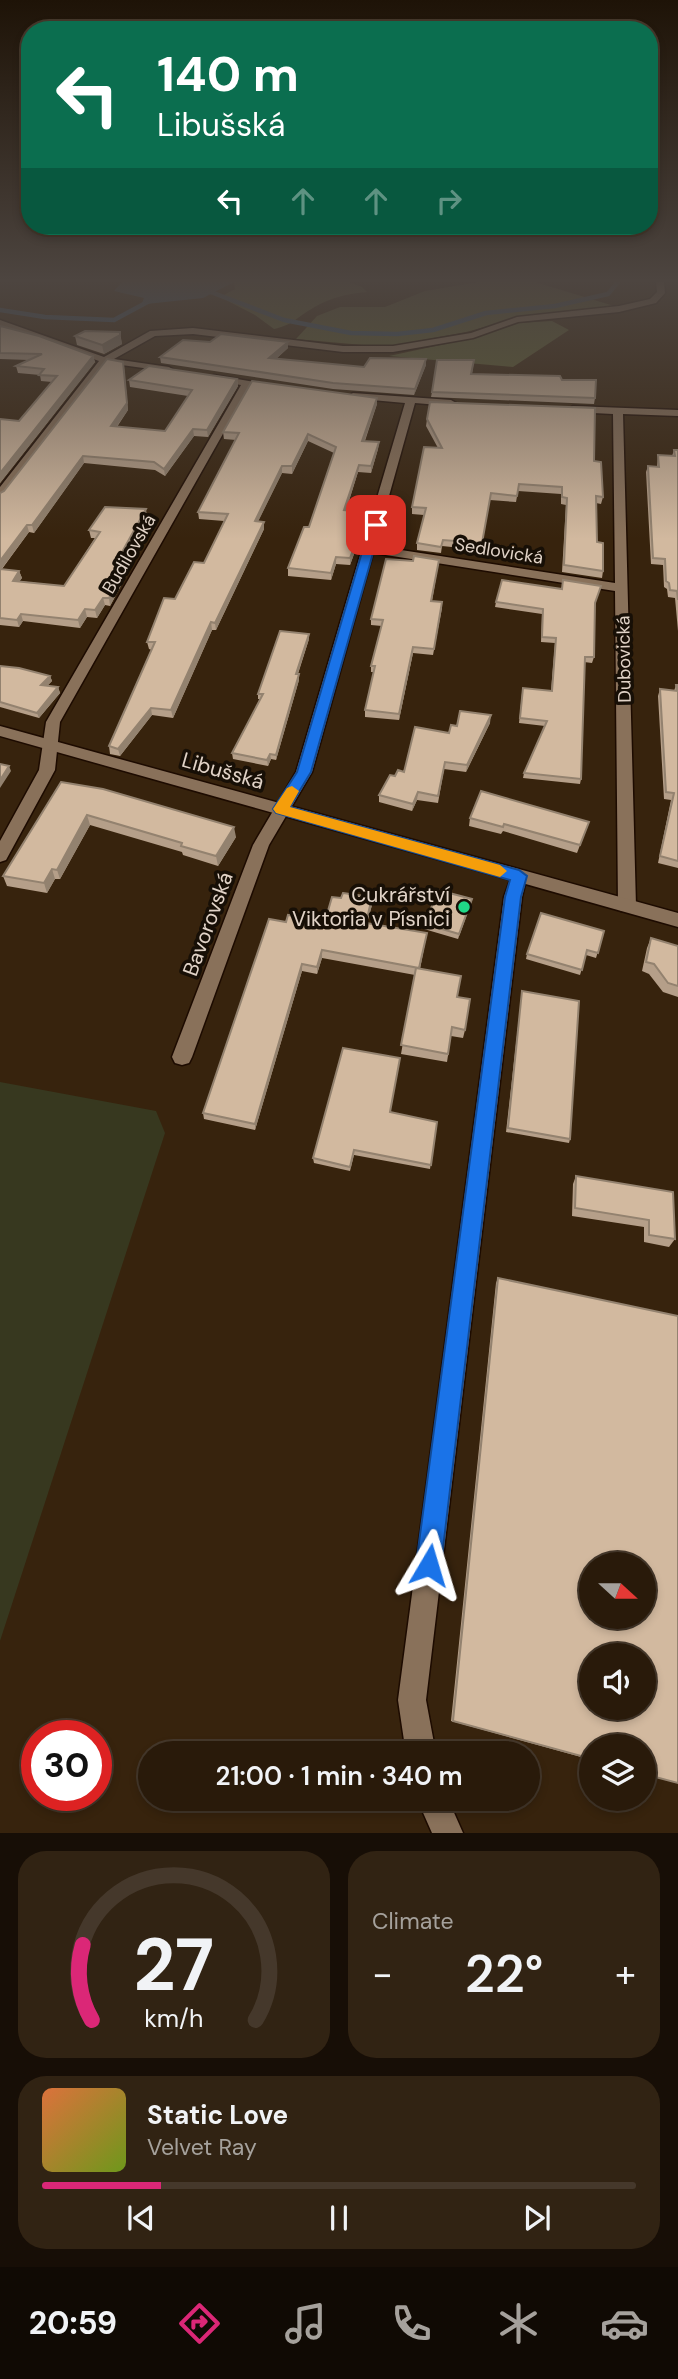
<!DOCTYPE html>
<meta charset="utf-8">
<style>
body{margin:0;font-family:"DM Sans",sans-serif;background:#312313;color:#f1f3f6;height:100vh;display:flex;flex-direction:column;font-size:26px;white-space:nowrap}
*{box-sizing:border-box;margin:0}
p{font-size:23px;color:#a5a19c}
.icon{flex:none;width:38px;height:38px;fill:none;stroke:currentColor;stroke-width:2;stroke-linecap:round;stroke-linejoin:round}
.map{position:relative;height:1833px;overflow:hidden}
.side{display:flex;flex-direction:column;gap:18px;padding:18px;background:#170e06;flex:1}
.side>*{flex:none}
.guide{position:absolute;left:21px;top:21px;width:637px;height:214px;border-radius:28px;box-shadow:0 4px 10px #0003,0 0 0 2px #45382b;background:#0b6e4f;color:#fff;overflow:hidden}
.needle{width:46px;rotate:111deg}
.fabs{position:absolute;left:579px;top:1552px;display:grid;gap:14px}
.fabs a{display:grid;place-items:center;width:77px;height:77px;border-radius:50%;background:#291a0a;box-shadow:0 4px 10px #0003,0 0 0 2px #45382b;font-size:35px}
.speed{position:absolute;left:21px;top:1720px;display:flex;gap:14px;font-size:35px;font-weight:700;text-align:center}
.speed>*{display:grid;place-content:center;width:91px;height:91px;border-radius:50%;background:#291a0a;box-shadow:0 4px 10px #0003,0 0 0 2px #45382b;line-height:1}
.speed .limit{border:10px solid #d22;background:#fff;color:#111}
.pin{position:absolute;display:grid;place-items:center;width:60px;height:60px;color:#fff;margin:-30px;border-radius:14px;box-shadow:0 4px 10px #0006}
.me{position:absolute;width:77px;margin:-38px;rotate:7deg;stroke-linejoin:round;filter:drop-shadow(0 0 5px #0008)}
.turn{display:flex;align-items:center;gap:24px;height:147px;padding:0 21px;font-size:32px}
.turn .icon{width:91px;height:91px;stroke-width:2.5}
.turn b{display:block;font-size:49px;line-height:60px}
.lanes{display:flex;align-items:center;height:66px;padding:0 21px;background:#0003;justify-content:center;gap:35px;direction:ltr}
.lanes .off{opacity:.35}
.big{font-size:52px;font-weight:600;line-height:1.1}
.side .card{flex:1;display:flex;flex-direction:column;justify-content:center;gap:10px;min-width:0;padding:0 24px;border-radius:28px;background:#312313}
.side .dial{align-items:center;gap:0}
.dial svg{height:182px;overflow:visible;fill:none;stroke:#45382b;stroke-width:7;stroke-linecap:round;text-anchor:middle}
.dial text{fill:#f1f3f6;stroke:none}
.song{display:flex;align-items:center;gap:21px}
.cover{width:84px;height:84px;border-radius:10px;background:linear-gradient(135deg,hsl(20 70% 55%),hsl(80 70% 35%))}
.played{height:7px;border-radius:4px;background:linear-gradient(90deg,#db2777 20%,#45382b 20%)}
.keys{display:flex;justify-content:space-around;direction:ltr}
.heat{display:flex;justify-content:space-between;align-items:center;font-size:38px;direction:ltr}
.side .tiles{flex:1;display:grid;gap:18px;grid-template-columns:1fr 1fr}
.card:last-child{grid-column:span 2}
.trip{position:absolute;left:138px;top:1741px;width:402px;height:70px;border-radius:35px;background:#291a0a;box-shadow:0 4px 10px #0003,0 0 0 2px #45382b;font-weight:600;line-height:70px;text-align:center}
.dock{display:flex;height:112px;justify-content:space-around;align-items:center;background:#100a04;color:#a5a19c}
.dock .icon{width:49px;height:49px}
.dock .active{color:#db2777}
.dock b{font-size:32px;color:#f1f3f6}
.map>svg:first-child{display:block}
</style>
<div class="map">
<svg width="678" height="1833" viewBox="0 0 678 1833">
<rect width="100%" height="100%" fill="#37230d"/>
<path fill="#37381f" d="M0,1082L156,1111L165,1133L0,1641Z"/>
<path fill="#5f6234" d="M234,282H349L362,287L367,292C347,294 331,297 313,308C297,317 293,325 274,329L255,315L220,297L235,289Z
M479,282H535L614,306L528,315L466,332L385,347L296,339L317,316L340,307H385L425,291Z
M552,321L569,330L513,367L389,356L473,338L519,323Z"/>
<path fill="#355777" d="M122,282H234L203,298L146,304L142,303L144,298L114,291Z"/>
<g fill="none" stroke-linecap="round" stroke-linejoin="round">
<path stroke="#355777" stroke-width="4.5" d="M203,289L284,320L351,333L397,334L433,330L486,313L555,306L608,294L618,282
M0,310L45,317L114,320L153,299"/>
<g stroke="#1d0b00" stroke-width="3">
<path id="minor" d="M656,282H664L665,293L656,303L619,312L518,322L473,338L393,352H343L193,334L155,336L114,359L169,367L174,370L172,372L107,363L4,497L0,498V487L99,361L0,326V320L104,357L150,331L193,328L343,346H393L471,333L517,317L619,306L650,299L657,292Z
M214,375L278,386L273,389L250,386L60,722L55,770L6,860L0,862V841L39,770L46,722L241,385L211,380V376Z
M353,393L451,400L456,403L451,406L415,403L375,546L615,583L613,414L573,412L568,409L573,406L678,410V416L623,414L636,906L633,911H621L618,906L615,591L373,553L312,772L269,845L192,1057L189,1063L182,1065L175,1063L172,1057L253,845L296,772L405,403L350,398L348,396Z
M519,870L525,872L527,876L522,897L426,1700L436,1754H406L398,1700L504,897L513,872Z
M417,1799H448L463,1833H432Z"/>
</g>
<g stroke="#1d0b00" stroke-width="3">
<path id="tertiary" d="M0,726L678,913V927L0,736Z"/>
</g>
<use href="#minor" fill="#89715a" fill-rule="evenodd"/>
<use href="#tertiary" fill="#89715a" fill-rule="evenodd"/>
</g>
<path fill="#b59f89" d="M0,326L93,356L95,362L0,483V419L19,421L52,382L41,381L40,375L18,373L16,366L29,360L0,359Z
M120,332L122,344L104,354L77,345L75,336Z
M288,348L276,359L364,367L426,359V365L414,395L333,389L161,363L160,357Z
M474,360L472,374L562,380L595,398L594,404L431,397L432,392Z
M124,368L128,410L117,427L165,431L188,396L130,387L129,380L237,379L238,386L208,437L194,436L165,476L155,470L84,463L34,533L29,532L2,569L19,571L22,578L19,581L64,586L95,538H91L89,530L147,516L121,563L129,571L110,606L105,605L97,618L87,617L80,628L23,621L19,627L0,625V493L4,491Z
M377,398V404L365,441L379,442L378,449L371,473L358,472L346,510L367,519L350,565L336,564L331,580L288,576V568L309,527L334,453L308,441L292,474L282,473L258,521L264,522V529L216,630H212L173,718L152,715L120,756L110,754L109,746L152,650L149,649L147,642L175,599L204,563L224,521L199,519L198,512L236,440L224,439L223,432Z
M427,419L594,461L603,497L601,504L596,503L597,542L603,571L602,578L562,572L566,505L561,504V494L518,491L516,502L490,500L481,550L442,546L441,553L417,550V543L424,515L412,514V507L438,448L426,426Z
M674,450H678V631L675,598L668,597L667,589L664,587L663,565L651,564L646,472L648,466L657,467L658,455L672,456Z
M438,566L432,601L442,608L433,655L413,653L399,720L365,717V710L374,672H371V666L382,626L371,625V619Z
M563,580L601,586L594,606V657L592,663L584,662L581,779L580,784L523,778L524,773L545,726L519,723L522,693L551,691L555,643L541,642L542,614L495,607L496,602L562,589Z
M309,639L298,674L299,680L276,760L271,759L268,766L233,759L232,753L261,699H258V694Z
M0,666L50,676L52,681L47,686L58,687L60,693L39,718L0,707Z
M676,685H678V868L658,863L671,800L664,799L658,696L660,689L674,691Z
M490,723L466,772L444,769L438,803L417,800L412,811L379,802V795L395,776L404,772L457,726Z
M61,782L236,837L218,866L183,855L182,852L90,825L60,879H55L47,893L7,886L3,876Z
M470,818L589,822L577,853L503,831L501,834L469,826Z
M472,899L458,939L424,929L425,924Z
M372,905L367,923L427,933L420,969L458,997L465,1030L463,1038L451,1036L447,1062L401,1054L415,975L322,958L317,974L302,971L255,1130L204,1119L203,1113L286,922L325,921Z
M604,931L596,958L586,955L580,975L526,959L527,954Z
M651,938L678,946V997L663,992L649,974L642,971L647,948Z
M522,991L570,1139L569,1143L506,1132Z
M390,1113L437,1122L430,1169L354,1155L350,1171L314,1163L313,1158Z
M576,1176L673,1192L675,1239L669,1247L644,1242V1227L572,1216L573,1184Z
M498,1278L592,1760L451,1721L496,1283Z"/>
<path fill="#93826f" d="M120,335L122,344L104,354L102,345Z
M288,342V348L269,365V358Z
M93,356L95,362L0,483V473Z
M426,359V365L414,395L415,389Z
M124,368L128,410L112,433L111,426Z
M237,379L238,386L208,437L207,430Z
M377,398V404L362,448V441Z
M193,429L194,436L165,476L164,469Z
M308,434V441L292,474V466Z
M379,442L378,449L371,473V466Z
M83,456L84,463L34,533L32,525Z
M359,465L358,472L344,517V510Z
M282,466V473L255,528V521Z
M146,509L147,516L117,570L116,563Z
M367,512V519L350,565V558Z
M264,522V529L216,630L215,623Z
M27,525L29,532L0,571V561Z
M336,557V564L331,580V573Z
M128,564L129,571L110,606L109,598Z
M19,571L22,578L15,588L13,581Z
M103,598L105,605L97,618L95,610Z
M85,609L87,617L80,628L78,620Z
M21,614L23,621L19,627L17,620Z
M211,622L212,630L173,718L171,710Z
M309,634V639L296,679V674Z
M413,647V653L399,720V714Z
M299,674V680L276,760V755Z
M50,676L52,681L43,690L41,685Z
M58,687L60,693L39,718L37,713Z
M151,708L152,715L120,756L118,749Z
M491,715L490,723L466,772L467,765Z
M270,754L271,759L268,766L267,760Z
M9,766L11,771L0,788V780Z
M418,792L417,800L412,811L413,804Z
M87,815L90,825L60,879L57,870Z
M234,827L236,837L218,866L216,856Z
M52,869L55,879L47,893L44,883Z
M372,897V905L365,931L366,923Z
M472,899L471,904L458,939L459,934Z
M322,950V958L317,974V967Z
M302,964V971L255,1130V1124Z"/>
<path fill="#d2b99f" stroke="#93826f" stroke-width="2" fill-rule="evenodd" d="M0,326L39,336L93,356L0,473V419L19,421L57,376L39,375L44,369L16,366L42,354L0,353Z
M85,331L120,332V335L102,345L75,336Z
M221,334L288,342L269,358L364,367L370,358L426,359L415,389L333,383L160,357L183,340L210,342Z
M107,359L123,362L127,403L111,426L165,431L192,390L129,380L149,366L237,379L207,430L193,429L164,469L154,462L83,456L32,525H27L0,561V493L4,491Z
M437,360H474L471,374L560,376L562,380H596L595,398L432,392Z
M252,381L377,398L362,441L379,442L371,466L359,465L344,510L367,512L350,558L336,557L331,573L288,568L304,527H309L336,447L308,434L292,466H282L255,521L264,522L215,623L211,622L171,710L151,708L118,749L109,746L155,642H147L164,598L175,599L194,562L204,563L228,514L198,512L239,433L223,432Z
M430,402L595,408L594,461L601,462L603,497L596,496L597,542L603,543V571L564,565L567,498L562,497V487L519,484L517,496L491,493L482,543L443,540L441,547L417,543L426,508L412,507L424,447L442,448L427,419Z
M674,450H678V600L677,591L670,590L669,583L666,581L665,559L653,558L648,466L659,467L658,455L675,456Z
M105,507L146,509L116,563L128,564L109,598H103L95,610L85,609L78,620L21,614L17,620L0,618V569L19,571L13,581L64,586L100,532L89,530Z
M414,556L439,560L431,601L442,602L434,649L413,647L399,714L365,710L375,666H371L383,620L371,619L386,559L413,561Z
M502,580L562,589L563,580L601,586L595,603L594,657H585L581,779L524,773L547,721L520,718L523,688L552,691L556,638L542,637L543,609L496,602Z
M280,631L309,634L296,674H299L276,755L270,754L267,760L232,753L263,694H258Z
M0,666L19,668L50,676L41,685L58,687L37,713L0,702Z
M676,685H678V861L660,856L674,793L666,792L660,689L677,691Z
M460,711L491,715L467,765L445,762L438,796L418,792L413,804L379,795L390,775L395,776L398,770L404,772L415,727L449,733L451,725L457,726Z
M0,764L9,766L0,780Z
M61,782L103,789L234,827L216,856L181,846L182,843L87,815L57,870L52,869L44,883L3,876Z
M481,791L589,822L580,845L504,824L503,827L470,818Z
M438,890L472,899L459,934L425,924Z
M343,893L372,897L366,923L427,933L419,968L322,950L317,967L302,964L255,1124L203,1113L269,919L286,922L288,915L325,921L332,897L341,898Z
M541,913L604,931L598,953L587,950L582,970L527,954Z
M651,938L678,946V986L668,983L654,964L646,962Z
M416,968L461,976L457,997L470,999L465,1030L452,1027L448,1054L401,1045Z
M522,991L579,1001L570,1139L508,1128Z
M343,1048L400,1058L390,1112L437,1122L431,1165L354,1150L350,1167L313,1158Z
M576,1176L673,1192L675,1239L649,1235V1220L575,1208Z
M498,1278L678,1316V1783L644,1774V1746H592V1759L453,1721ZM592,1564H644V1617H592ZM592,1656H644V1708H592Z"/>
<linearGradient id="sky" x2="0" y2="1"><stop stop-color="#1e1307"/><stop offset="0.52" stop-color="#4d4540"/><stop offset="1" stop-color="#4d4540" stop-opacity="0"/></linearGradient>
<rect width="678" height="539" fill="url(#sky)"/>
<path fill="#1a73e8" stroke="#114b97" stroke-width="2" d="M376,521L381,525L311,772L290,807L519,870L527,876L521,897L441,1565L437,1573L429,1577L420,1573L416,1565L505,897L510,880L276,813L273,809L297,772L370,525Z"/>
<path fill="#f59e0b" d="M292,786L299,791L290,807L500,865L507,871L500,877L276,813L273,809L287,788Z"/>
<circle fill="#20d887" stroke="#170f06" stroke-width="2.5" cx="464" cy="907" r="7"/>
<g text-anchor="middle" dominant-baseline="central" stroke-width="7" stroke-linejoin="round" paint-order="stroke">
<g font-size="18" fill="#e1d3c7" stroke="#170f06">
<text transform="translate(499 551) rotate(9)">Sedlovická</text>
<text transform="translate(129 554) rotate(-60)">Budilovská</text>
<text transform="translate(624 659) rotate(-91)">Dubovická</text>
</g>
<g font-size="21" fill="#e1d3c7" stroke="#170f06">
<text transform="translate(223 771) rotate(16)">Libušská</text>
<text transform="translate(208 924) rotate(-70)">Bavorovská</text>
</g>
<g font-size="21" fill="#e1d3c7" stroke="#170f06" text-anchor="end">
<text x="450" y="895">Cukrářství<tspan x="450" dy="24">Viktoria v Písnici</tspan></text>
</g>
</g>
</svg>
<div class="fabs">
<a><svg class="needle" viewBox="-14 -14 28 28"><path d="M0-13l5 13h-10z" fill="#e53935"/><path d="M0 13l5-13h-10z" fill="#a5a19c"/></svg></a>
<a><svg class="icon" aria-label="sound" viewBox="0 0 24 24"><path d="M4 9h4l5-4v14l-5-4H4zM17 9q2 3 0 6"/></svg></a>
<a><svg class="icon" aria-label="layers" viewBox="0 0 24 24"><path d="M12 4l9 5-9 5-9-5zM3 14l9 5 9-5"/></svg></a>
</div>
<div class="speed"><div class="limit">30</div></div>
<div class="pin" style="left:376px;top:525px;background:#d93025"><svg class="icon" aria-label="arrive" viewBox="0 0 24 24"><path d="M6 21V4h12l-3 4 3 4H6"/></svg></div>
<svg class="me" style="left:429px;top:1565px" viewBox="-20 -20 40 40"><path d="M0-17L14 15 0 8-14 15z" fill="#1a73e8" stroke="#fff" stroke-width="4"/></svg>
<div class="trip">21:00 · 1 min · 340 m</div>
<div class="guide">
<div class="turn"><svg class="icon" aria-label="left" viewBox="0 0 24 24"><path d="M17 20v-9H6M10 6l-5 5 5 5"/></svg><div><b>140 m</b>Libušská</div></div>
<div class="lanes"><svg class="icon" aria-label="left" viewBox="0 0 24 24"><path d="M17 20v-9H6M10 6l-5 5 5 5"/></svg><svg class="icon off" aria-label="ahead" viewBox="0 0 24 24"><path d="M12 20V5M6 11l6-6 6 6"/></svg><svg class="icon off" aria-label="ahead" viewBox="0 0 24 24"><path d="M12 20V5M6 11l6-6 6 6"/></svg><svg class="icon off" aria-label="right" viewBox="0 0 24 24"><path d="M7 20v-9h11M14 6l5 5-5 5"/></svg></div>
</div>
</div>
<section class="side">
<div class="tiles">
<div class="card dial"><svg viewBox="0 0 100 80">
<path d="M14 69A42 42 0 1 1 86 69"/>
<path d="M14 69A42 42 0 0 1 10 36" stroke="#db2777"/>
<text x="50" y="56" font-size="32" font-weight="700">27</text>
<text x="50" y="72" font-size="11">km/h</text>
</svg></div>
<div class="card"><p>Climate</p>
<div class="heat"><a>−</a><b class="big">22°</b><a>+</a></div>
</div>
<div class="card">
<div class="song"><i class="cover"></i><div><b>Static Love</b><p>Velvet Ray</p></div></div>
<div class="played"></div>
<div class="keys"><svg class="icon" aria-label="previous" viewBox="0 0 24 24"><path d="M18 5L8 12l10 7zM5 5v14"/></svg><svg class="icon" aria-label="pause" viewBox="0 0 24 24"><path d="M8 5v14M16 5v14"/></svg><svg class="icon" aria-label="next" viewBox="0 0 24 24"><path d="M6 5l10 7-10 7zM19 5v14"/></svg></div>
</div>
</div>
</section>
<nav class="dock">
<b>20:59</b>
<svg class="icon active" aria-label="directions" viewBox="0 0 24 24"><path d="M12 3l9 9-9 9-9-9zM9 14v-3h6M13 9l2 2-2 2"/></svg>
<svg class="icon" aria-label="music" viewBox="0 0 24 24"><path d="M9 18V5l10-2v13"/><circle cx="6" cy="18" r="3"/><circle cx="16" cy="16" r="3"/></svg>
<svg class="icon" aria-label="phone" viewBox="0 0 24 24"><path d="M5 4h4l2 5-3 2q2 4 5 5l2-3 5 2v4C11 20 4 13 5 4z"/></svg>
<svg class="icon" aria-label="climate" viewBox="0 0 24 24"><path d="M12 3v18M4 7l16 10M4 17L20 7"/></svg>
<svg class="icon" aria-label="car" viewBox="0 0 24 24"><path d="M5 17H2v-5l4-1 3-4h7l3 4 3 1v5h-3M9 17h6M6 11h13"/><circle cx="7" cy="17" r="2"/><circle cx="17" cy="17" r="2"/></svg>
</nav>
